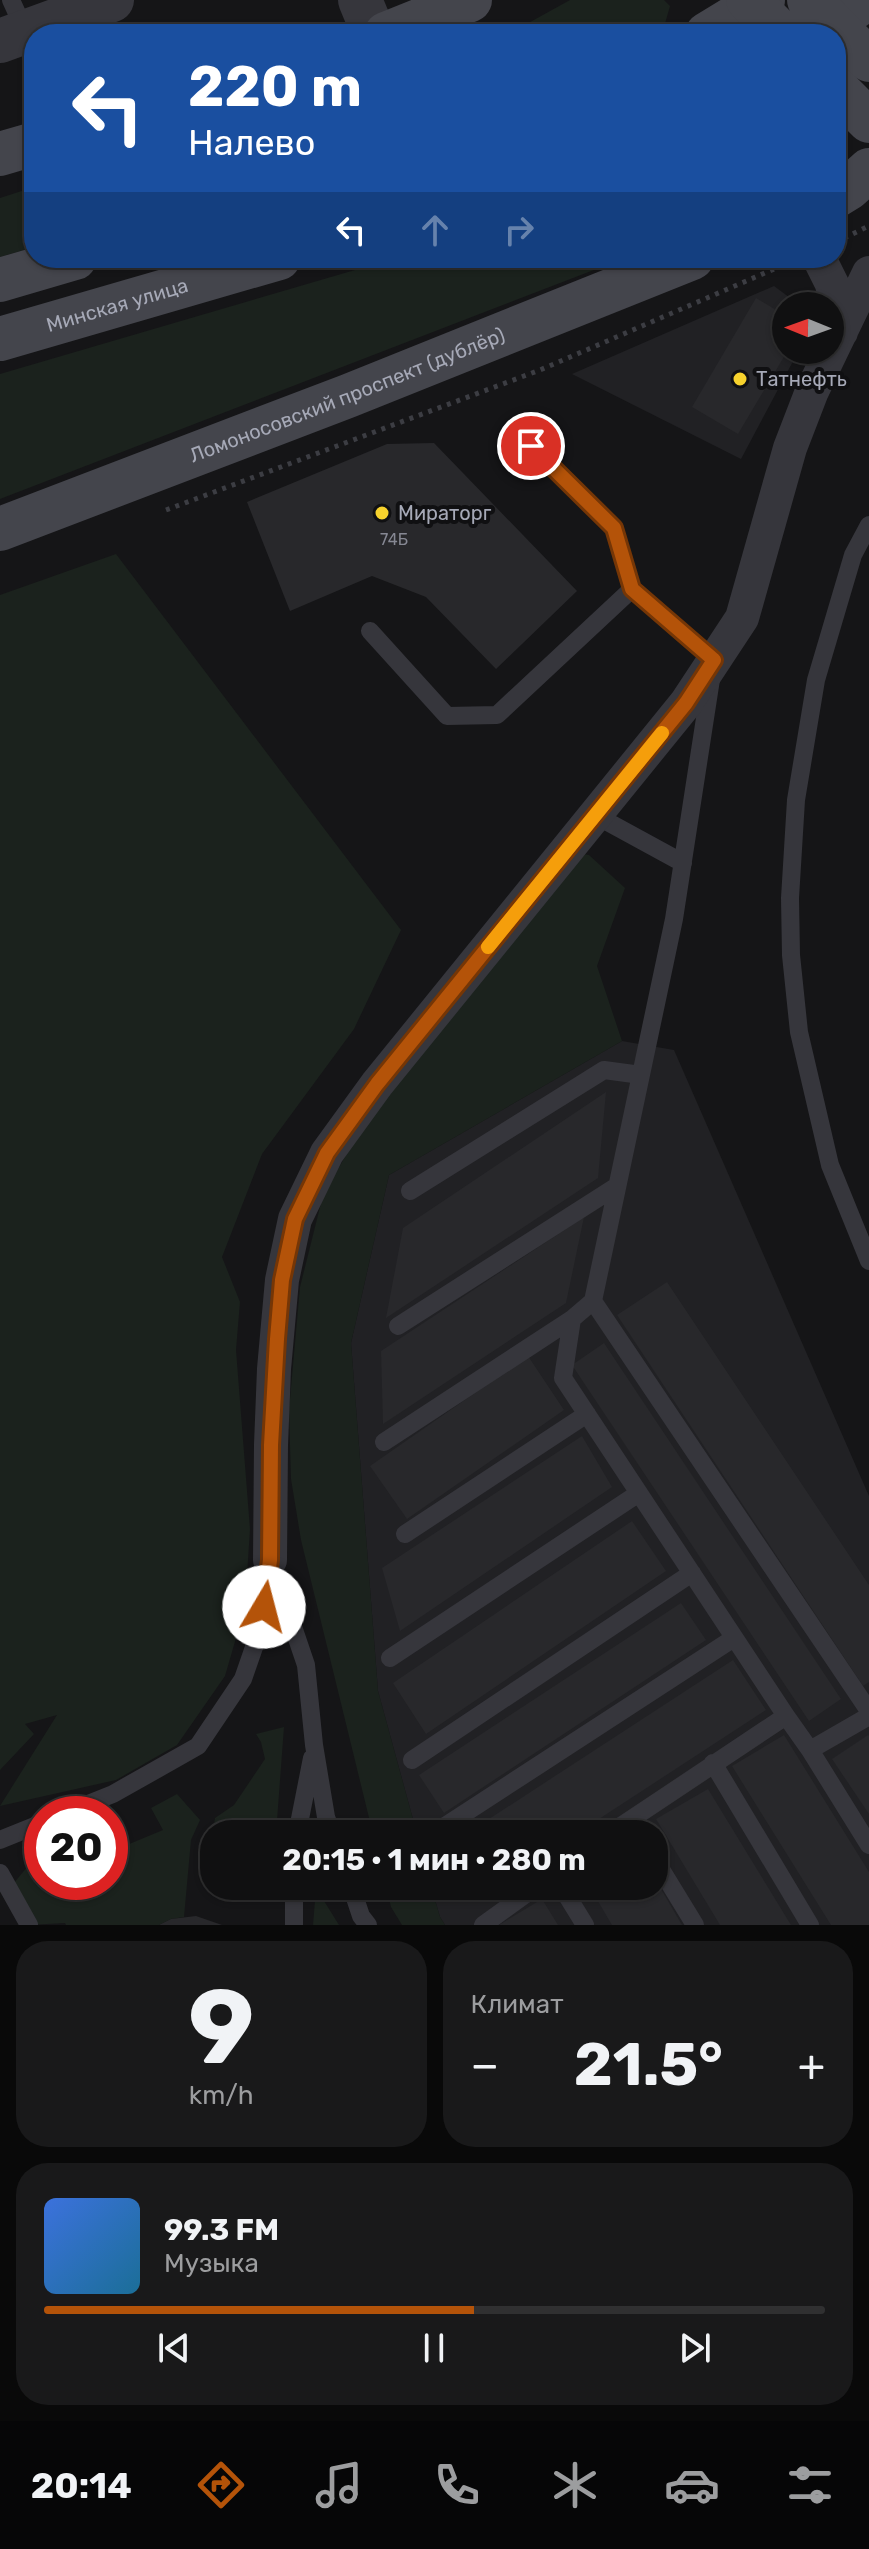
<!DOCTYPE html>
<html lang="ru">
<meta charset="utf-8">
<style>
body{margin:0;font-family:Rubik,sans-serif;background:#19191a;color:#f1f3f6;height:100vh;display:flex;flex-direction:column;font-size:30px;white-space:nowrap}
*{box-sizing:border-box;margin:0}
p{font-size:26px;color:#9c9d9f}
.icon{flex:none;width:44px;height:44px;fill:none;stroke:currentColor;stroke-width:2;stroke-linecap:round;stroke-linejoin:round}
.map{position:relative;height:1925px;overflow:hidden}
.drawer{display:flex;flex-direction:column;gap:16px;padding:16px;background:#090909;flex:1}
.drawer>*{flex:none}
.hud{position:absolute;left:24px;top:24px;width:822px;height:244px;border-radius:32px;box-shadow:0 2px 6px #0004,0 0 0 2px #303031;background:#1a4fa0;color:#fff;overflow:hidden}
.needle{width:52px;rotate:271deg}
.controls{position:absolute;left:772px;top:292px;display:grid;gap:16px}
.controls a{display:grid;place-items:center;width:72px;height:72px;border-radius:50%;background:#101011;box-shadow:0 2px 6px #0004,0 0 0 2px #303031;font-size:40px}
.speed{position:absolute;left:24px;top:1796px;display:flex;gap:16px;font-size:40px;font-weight:700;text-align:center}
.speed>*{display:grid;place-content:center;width:104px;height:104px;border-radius:50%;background:#101011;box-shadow:0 2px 6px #0004,0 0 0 2px #303031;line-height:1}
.speed .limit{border:12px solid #d22;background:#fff;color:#111}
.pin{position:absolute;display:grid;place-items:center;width:68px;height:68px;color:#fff;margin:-34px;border:4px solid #fff;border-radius:50%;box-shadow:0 2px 8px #0007}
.me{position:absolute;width:88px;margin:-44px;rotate:8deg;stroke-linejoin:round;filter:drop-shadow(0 0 6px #0008)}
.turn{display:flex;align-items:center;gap:28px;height:168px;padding:0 32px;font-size:36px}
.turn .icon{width:104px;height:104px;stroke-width:2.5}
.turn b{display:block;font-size:56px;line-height:68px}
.lanes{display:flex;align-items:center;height:76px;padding:0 32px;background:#0003;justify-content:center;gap:40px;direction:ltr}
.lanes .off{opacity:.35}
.big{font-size:60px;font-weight:700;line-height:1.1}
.drawer .widget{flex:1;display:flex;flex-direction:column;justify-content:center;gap:12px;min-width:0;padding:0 28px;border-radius:32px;background:#19191a}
.drawer .dial{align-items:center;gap:0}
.dial b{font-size:104px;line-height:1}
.song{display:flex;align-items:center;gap:24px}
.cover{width:96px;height:96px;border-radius:12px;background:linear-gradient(135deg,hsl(220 70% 55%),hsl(200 70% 35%))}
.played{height:8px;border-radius:4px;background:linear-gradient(90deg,#b45309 55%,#303031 55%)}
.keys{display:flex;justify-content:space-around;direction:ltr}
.heat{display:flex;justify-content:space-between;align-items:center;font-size:44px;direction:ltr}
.drawer .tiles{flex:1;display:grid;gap:16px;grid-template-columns:1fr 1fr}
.widget:last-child{grid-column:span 2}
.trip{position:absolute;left:200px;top:1820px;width:468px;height:80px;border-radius:32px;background:#101011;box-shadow:0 2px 6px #0004,0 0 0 2px #303031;font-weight:700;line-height:80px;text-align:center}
.menu{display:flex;height:128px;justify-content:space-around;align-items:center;background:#060607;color:#9c9d9f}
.menu .icon{width:56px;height:56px}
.menu .current{color:#b45309}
.menu b{font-size:36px;color:#f1f3f6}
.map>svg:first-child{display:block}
</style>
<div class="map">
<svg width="869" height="1925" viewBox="0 0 869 1925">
<rect width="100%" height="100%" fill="#151517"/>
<path fill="#212124" d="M774,286L801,306H786V350H799L741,459L572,374Z
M622,1041L674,1050L869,1496V1925H445L440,1917L431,1886H654V1834H417L378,1691L351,1343L389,1175Z"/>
<path fill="#1b221d" d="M570,0H664L670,6L662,34H501L523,26Z
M34,187V247L0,257V198Z
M396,258H625L0,499V374Z
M116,554L401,930L354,1029L262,1154L222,1257L240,1302L236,1350L250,1529L245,1607L225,1676L177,1745L116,1780L0,1806L57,1715L25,1724L34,1734L0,1770V595Z
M577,853L589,855L625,888L597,966L622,1041L389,1175L351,1343L378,1691L417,1834H373L301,1540L291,1479L289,1410L300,1287L323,1195L357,1136Z
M284,1727L276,1834H214V1842H211L215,1818L234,1805L265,1759L261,1742L256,1734Z
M177,1794L200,1820L191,1840L184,1917L171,1919L159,1925H66L65,1923L29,1925L9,1889L37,1855L42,1863V1882H110V1852L163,1830L151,1808Z
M386,1886H431L440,1917L445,1925H402L391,1907Z
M316,1888L339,1925H313Z"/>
<path fill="#28282b" d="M756,298L786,316V324L778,339L786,343L788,350L738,434L692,407Z
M434,443L577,591L496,669L426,597L372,576L290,611L247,502L387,444Z
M606,1092L598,1178L386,1318L403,1228Z
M584,1217L566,1303L383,1424L381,1351Z
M667,1282L869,1585V1682L863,1686L617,1315Z
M604,1343L841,1699L809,1721L572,1365Z
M528,1356L564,1410L407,1519L370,1466Z
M582,1436L612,1487L400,1631L382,1568Z
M632,1521L666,1571L426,1734L393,1683Z
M681,1603L706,1640L444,1813L419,1775Z
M733,1660L766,1710L576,1834H466Z
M784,1735L869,1872V1925H831L732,1766Z
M868,1735L869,1736V1814L832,1759Z
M708,1789L791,1925H720L656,1819Z
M654,1877L682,1925H612L589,1886H654Z
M467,1886H496L476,1900Z
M542,1899L558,1925H499Z
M196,1916L222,1925H159L171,1919Z"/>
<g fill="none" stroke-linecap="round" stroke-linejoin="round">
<path stroke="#3c3d43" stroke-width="5" stroke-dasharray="4 6" stroke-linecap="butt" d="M844,238L869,226
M166,510L540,370L788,263"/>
<path stroke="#36363c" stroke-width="18" d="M11,0L26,33
M531,446L614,528L632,589L714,660L674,919L593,1301L572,1319L563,1378L786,1716
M869,525L853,555L816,680L796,800L790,898L791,955L799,1032L830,1165L869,1261
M370,631L447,716L497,715L632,589
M595,815L683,863
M410,1191L604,1070L641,1075
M593,1301L869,1711
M398,1326L617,1186
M384,1442L572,1319
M405,1534L587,1414
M271,1562L306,1665L314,1745L326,1817L332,1834
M390,1658L639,1493
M810,1750L869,1716
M412,1760L692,1573
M713,1763L810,1925
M63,1814L113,1794L198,1746L243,1679L260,1630L270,1560
M439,1830L734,1638
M297,1834L312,1758
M609,1834L786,1716L810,1750L869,1845
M0,1840L42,1823
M654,1858L695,1925
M0,1873L29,1925
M351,1886L361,1916L368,1925
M561,1886L585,1925
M294,1925V1886
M483,1925L537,1886"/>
<path stroke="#36363c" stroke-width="34" d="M819,258L832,284L841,332
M270,1560L271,1445L274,1369L282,1280L295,1219L327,1153L377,1084L686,703L742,618L790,448L812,391L869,273"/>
<path stroke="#36363c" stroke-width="44" d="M360,0L374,34
M0,41L112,0"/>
<g stroke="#44454c" stroke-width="44">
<path d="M386,34L470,0"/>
<path d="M707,34L763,0"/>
<path d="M816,34L865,0"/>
<path d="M836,88L869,121"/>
<path d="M0,154L34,144"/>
<path d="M836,196L849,188L869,170"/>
<path d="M0,280L75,258"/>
<path id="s1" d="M0,339L279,258"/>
<path id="s2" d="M0,529L348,396L692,258"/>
</g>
<path stroke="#44454c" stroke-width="44" d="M748,0L782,34
M809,0L869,60"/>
</g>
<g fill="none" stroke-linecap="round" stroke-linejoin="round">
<g stroke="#753606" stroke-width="20">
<path id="route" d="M264,1607L270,1560L271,1445L277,1339L282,1280L295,1219L327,1153L377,1084L686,703L714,660L632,589L614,528L531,446"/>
</g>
<use href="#route" stroke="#b45309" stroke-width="14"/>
<path stroke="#f59e0b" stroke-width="14" d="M488,947L662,733"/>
</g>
<g fill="#f7d22d" stroke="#101012" stroke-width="3">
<circle cx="740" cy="379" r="8"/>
<circle cx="382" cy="513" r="8"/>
</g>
<g text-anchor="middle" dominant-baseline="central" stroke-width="8" stroke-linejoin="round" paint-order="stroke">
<g font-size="16" fill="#868893">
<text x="394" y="539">74Б</text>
</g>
<g font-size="20" fill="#a6a9b7" stroke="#101012">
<text stroke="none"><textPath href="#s1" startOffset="122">Минская улица</textPath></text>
<text stroke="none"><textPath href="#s2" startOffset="372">Ломоносовский проспект (дублёр)</textPath></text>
</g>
<g font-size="20" fill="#a6a9b7" stroke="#101012" text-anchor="start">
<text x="756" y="379">Татнефть</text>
<text x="398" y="513">Мираторг</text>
</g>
</g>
</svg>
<div class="controls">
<a><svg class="needle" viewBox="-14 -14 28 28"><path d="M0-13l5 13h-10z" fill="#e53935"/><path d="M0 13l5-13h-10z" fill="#9c9d9f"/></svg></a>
</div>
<div class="speed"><div class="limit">20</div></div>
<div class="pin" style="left:531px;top:446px;background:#d93025"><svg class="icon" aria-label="arrive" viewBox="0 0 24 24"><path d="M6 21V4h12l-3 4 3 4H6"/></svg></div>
<svg class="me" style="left:264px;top:1607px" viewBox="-20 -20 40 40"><circle r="19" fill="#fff"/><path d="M0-13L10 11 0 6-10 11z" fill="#b45309"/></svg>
<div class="trip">20:15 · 1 мин · 280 m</div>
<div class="hud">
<div class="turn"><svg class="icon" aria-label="left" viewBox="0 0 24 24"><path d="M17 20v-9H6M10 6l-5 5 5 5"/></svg><div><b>220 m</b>Налево</div></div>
<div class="lanes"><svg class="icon" aria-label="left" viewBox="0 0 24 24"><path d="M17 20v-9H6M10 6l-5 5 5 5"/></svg><svg class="icon off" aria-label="ahead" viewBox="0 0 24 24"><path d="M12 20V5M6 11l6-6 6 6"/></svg><svg class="icon off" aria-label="right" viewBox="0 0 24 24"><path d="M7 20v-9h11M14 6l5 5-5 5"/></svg></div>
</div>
</div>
<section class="drawer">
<div class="tiles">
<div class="widget dial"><b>9</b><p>km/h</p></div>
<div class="widget"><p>Климат</p>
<div class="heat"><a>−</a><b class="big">21.5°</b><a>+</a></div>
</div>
<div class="widget">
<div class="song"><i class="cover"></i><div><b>99.3 FM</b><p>Музыка</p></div></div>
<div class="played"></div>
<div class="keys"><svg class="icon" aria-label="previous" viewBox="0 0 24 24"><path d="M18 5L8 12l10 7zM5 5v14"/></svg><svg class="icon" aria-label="pause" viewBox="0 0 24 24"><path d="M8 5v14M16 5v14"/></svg><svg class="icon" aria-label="next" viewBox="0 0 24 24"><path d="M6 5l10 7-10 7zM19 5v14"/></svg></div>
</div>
</div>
</section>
<nav class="menu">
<b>20:14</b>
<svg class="icon current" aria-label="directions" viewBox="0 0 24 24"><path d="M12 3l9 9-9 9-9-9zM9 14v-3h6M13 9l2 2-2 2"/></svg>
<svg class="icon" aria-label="music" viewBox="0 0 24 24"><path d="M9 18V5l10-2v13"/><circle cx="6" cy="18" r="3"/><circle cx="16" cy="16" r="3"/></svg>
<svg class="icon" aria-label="phone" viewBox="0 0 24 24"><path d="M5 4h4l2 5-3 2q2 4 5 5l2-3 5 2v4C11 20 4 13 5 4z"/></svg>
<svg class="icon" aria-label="climate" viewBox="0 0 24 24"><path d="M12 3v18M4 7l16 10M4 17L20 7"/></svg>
<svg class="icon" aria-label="car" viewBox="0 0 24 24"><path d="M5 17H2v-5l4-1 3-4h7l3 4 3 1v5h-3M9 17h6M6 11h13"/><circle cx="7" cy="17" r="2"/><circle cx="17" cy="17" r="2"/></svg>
<svg class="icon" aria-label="filters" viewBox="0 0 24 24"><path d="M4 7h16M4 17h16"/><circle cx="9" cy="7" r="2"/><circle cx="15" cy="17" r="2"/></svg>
</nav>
